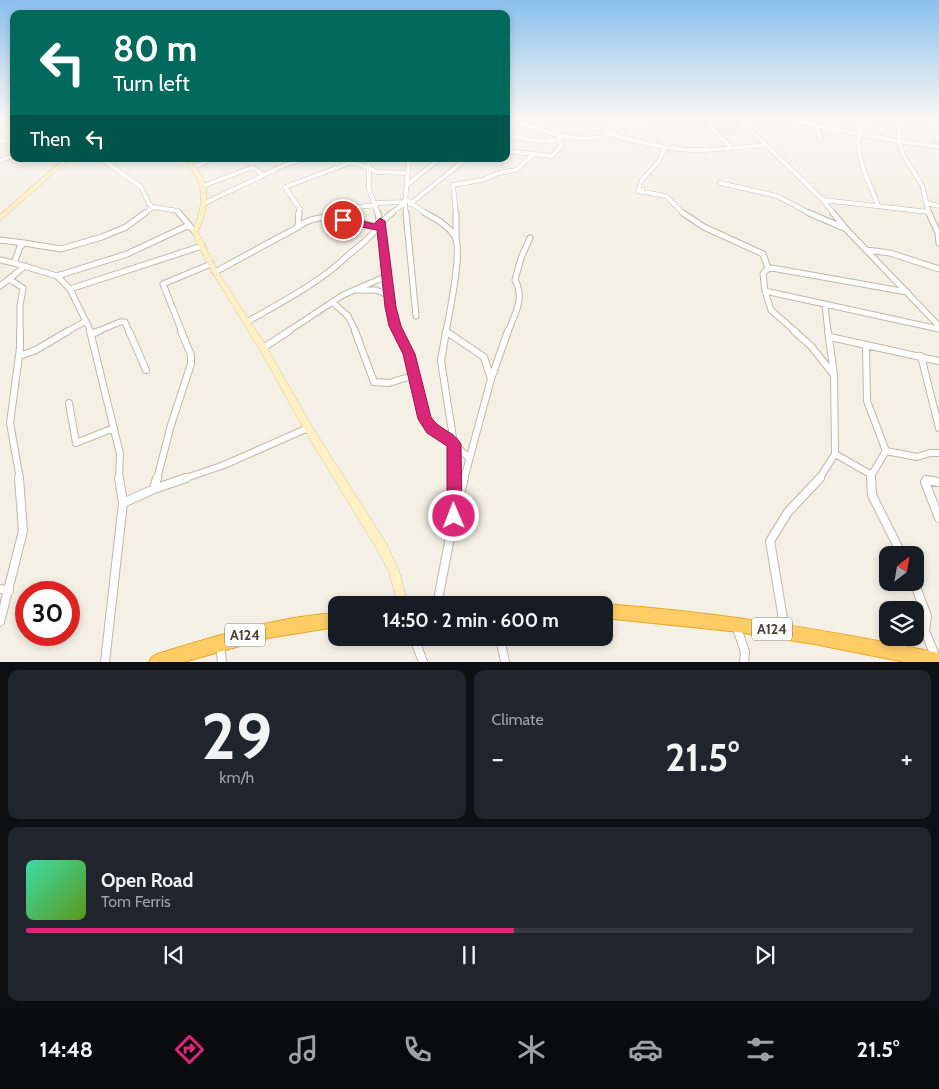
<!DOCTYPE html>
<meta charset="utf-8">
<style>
body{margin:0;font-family:Cabin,sans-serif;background:#20242c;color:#f1f3f6;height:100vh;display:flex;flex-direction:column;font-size:19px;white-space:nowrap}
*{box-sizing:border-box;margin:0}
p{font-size:16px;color:#9ea1a6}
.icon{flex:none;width:28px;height:28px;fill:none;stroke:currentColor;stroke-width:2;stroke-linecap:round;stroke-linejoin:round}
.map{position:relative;height:662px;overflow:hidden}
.drawer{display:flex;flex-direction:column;gap:8px;padding:8px;background:#0d0f14;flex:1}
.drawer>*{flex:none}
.top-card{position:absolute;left:10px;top:10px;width:500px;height:152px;border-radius:10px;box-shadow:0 2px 8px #0003;background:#00695c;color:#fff;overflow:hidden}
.needle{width:32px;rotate:31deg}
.tools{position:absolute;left:879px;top:546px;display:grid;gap:10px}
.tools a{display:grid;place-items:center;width:45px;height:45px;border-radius:10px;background:#171b24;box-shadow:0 2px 8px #0003;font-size:25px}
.speed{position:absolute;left:15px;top:581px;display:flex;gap:10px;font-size:25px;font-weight:700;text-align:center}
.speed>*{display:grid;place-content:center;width:65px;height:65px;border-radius:50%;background:#171b24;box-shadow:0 2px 8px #0003;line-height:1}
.speed .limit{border:8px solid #d22;background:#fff;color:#111}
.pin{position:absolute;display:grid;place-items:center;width:42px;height:42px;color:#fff;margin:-21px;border:2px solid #fff;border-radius:50%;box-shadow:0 1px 5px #0007}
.me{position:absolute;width:55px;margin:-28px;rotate:359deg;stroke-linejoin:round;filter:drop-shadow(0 0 4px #0008)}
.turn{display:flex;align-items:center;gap:18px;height:105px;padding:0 20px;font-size:22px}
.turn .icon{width:65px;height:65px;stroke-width:2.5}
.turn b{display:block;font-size:35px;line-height:42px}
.then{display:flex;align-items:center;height:48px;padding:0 20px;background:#0003;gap:10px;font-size:19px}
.big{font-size:38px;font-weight:700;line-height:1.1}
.drawer .widget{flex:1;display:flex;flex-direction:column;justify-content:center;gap:8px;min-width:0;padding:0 18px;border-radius:10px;background:#20242c}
.drawer .dial{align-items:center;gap:0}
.dial b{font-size:65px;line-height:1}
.song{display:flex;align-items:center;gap:15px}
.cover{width:60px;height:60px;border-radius:8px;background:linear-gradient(135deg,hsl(160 70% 55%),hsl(90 70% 35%))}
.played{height:5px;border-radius:2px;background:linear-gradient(90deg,#db2777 55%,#363941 55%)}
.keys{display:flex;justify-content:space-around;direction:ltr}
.heat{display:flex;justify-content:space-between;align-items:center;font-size:28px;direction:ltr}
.drawer .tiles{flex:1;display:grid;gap:8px;grid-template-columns:1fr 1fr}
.widget:last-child{grid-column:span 2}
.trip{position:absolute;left:328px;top:596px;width:285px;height:50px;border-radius:10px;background:#171b24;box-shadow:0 2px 8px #0003;font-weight:700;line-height:50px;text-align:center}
.menu{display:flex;height:80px;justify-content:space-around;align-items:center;background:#090b0e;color:#9ea1a6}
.menu .icon{width:35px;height:35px}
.menu .active{color:#db2777}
.menu b{font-size:22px;color:#f1f3f6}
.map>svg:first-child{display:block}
</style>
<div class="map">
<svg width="939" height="662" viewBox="0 0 939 662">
<rect width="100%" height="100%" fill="#f4f0e6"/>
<path fill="#e9e2d3" d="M677,118H758L728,135Z"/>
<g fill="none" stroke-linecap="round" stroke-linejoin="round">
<g stroke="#c1b8a7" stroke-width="5">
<path id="street-far3" d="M702,118L729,146
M738,118L823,200L834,214
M777,118L859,134L862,129L863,118
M933,118L939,144
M506,119C537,128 577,147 609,134C615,132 619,126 624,122L643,125
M816,125L820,139
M0,127L14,119
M826,127L827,118
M610,134C638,142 667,150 697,150C720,150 743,147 766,145
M506,135C525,138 549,147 566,135
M0,140L14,142
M665,147L659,161L642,180L638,191L666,196L684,214
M506,151L552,156L562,145L558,141
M98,159L106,162L141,187L149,204L153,207L178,211L180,214
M343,159L369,168V189L378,214
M368,159L369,168L377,172L408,173
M0,161L14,155
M193,167L213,159
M720,183L777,196L811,214
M407,185L439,159
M203,186L253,167L264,176
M405,199L427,214
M823,200L929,212
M205,203L287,164L305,159
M375,203L406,202
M405,203L409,159
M927,203L939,206
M410,204L466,159
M878,205C870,184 855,158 859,134L899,141L898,118
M144,214L153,207
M298,214L300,209L285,187L360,159
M333,214L350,208L376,205
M390,214L405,203L406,214
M456,214L453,185L482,180L499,173L516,170L533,155
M929,214L922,185L903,155L899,141L939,147"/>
</g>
<g stroke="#c1b8a7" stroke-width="7">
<path id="street-far2" d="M179,213L195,232
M378,213L390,307L398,332
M406,213L416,316
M425,213C435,218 450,227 455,237C463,251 449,314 446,332
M456,213V237
M683,213L704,227L763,254L768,268
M809,213L844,228
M833,213L846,229L939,326
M929,213L938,233L939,243
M327,216L336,213
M298,227C321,209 350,220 376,227
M0,240L24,243L20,247L14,263L57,276L127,254L189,225
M24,243L61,249L102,237L126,227L145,213
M866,250L890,253L939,269
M0,260L14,263
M215,272L298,227L299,213
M57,276L70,289L91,332
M0,286L9,279
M70,289L202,246
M357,290H376L388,295
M765,291L939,329
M332,302L348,316L356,332
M825,305L828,332
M247,322C278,304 319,283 345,258C352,251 361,246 368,238C377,230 382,220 392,213
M20,332V306L23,288L9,279L25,266
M66,332L86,321
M96,332L120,322H125L129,332
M182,332L163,284L211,264
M287,332L343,295L387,276
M508,332C515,313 525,299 515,280L521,258L530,238
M796,332L771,310L765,291L763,274L766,270L772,268L907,292"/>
</g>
<g stroke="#c1b8a7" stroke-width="8">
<path id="street-far1" d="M90,331L120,454L119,479
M129,331L146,370
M355,331L374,382L389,383L415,375
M397,331L409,354L425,419L431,429L445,436L469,458
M446,331L441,361L454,444V479
M794,331L811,346L833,374
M447,332L484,357L491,379
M92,334L99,331
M830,337L939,361
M866,345L867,401L886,451L871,476V479
M263,348L289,331
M19,356L36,350L68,331
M921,356L939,428
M69,403L76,443L114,428
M886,451L917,457L930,453H939
M835,454L872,475
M20,479L10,423L20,348V331
M157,479L171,425L191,364V355L181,331
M183,479L224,465L308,428
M464,479L491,379L508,331
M819,479L835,454L834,375L828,331"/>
</g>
<g stroke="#c1b8a7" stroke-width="10">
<path id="street" d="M871,478L872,495L902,555
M939,482L926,480L925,482L939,518
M154,489L157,478
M123,503L154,489L186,478
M456,509L464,478
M914,582L927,616L925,631L936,658
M0,589L9,591
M437,605L454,516V478
M0,622L23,531L19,478
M736,625L745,652L744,662
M785,631L770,541L788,512L820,478
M414,638L423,662
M500,638L505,662
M220,645L222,662
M105,662L123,503L119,478"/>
</g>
<g stroke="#dcc893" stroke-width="1">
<path id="secondary" d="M64,159H70L2,219L0,220V215Z
M184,159H190C193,165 198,169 201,175C211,194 206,213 198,232L218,272L266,346L311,425L386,543L399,571L408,605H398L389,572L378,551L305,431L260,350L212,272L192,232C200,214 206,194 195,175C192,169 187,165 184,159Z"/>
</g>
<g stroke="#eba429" stroke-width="2">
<path id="highway" d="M604,604C717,612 828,630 939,653V662H905L814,644L730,631L604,618V605H601Z
M336,613V627L268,638L184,662H149L152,657L157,654C216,636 275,617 336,613Z"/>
</g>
<use href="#street-far3" stroke="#fff" stroke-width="4"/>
<use href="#street-far2" stroke="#fff" stroke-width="5"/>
<use href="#street-far1" stroke="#fff" stroke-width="6"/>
<use href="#street" stroke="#fff" stroke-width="8"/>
<use href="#secondary" fill="#fff1c5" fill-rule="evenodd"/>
<use href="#highway" fill="#fc6" fill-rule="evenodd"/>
</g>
<linearGradient id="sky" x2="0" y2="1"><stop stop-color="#8ac0ee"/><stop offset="0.56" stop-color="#faf8f4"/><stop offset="1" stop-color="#faf8f4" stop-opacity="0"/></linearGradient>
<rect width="939" height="211" fill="url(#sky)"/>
<path fill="#db2777" stroke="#8e194d" d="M340,218L355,219L374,224L380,218L385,221L396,307L401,326L415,354L431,417C439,430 454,431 461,444L462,516L460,521L454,523L449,521L447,516V446L427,433L418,419L403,354L389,326L385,307L377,230L340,223Z"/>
<g text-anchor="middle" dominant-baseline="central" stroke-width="4.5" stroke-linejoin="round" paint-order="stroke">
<g fill="#fff" stroke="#7f7971" stroke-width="1">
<rect x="752" y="617.5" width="40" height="23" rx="4"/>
<rect x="225" y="623.5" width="40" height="23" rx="4"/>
</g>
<g font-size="14" font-weight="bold" fill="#484034">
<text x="772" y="629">A124</text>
<text x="245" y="635">A124</text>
</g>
</g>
</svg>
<div class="tools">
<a><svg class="needle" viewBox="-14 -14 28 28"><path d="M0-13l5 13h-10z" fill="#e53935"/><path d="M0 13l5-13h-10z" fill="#9ea1a6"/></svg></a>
<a><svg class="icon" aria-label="layers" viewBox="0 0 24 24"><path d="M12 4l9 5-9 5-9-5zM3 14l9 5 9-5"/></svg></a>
</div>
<div class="speed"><div class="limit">30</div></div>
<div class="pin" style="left:343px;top:220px;background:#d93025"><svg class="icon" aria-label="arrive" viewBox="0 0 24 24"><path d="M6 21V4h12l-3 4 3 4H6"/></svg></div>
<svg class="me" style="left:454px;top:516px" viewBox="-20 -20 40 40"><circle r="17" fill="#db2777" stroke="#fff" stroke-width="3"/><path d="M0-11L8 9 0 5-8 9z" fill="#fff"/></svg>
<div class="trip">14:50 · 2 min · 600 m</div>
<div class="top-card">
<div class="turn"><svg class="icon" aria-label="left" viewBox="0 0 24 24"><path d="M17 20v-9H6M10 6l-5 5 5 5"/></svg><div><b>80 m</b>Turn left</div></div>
<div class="then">Then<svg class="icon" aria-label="left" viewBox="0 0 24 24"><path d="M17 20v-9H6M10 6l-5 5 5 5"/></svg></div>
</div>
</div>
<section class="drawer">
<div class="tiles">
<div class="widget dial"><b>29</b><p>km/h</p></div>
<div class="widget"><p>Climate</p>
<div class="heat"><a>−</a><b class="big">21.5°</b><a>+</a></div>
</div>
<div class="widget">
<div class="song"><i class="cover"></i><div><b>Open Road</b><p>Tom Ferris</p></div></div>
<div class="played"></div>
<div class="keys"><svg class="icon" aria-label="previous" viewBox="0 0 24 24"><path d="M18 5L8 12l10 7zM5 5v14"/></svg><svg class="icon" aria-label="pause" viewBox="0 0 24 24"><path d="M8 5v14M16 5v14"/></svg><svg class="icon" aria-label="next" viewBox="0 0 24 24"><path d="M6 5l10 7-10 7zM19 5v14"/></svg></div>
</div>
</div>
</section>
<nav class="menu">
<b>14:48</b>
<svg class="icon active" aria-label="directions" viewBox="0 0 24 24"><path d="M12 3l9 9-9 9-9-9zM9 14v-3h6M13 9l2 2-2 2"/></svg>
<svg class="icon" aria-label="music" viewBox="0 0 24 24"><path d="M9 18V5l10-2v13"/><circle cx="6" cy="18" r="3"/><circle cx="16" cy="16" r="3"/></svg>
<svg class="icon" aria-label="phone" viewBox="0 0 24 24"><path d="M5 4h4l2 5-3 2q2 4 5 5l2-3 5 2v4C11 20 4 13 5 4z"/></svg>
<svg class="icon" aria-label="climate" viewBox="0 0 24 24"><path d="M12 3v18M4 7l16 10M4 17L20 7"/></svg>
<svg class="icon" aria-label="car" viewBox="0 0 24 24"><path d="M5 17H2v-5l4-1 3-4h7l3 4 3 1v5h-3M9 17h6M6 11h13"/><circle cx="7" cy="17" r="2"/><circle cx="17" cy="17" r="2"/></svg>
<svg class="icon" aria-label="filters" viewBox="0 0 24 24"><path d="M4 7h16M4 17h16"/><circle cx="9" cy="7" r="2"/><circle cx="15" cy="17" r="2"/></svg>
<b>21.5°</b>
</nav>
